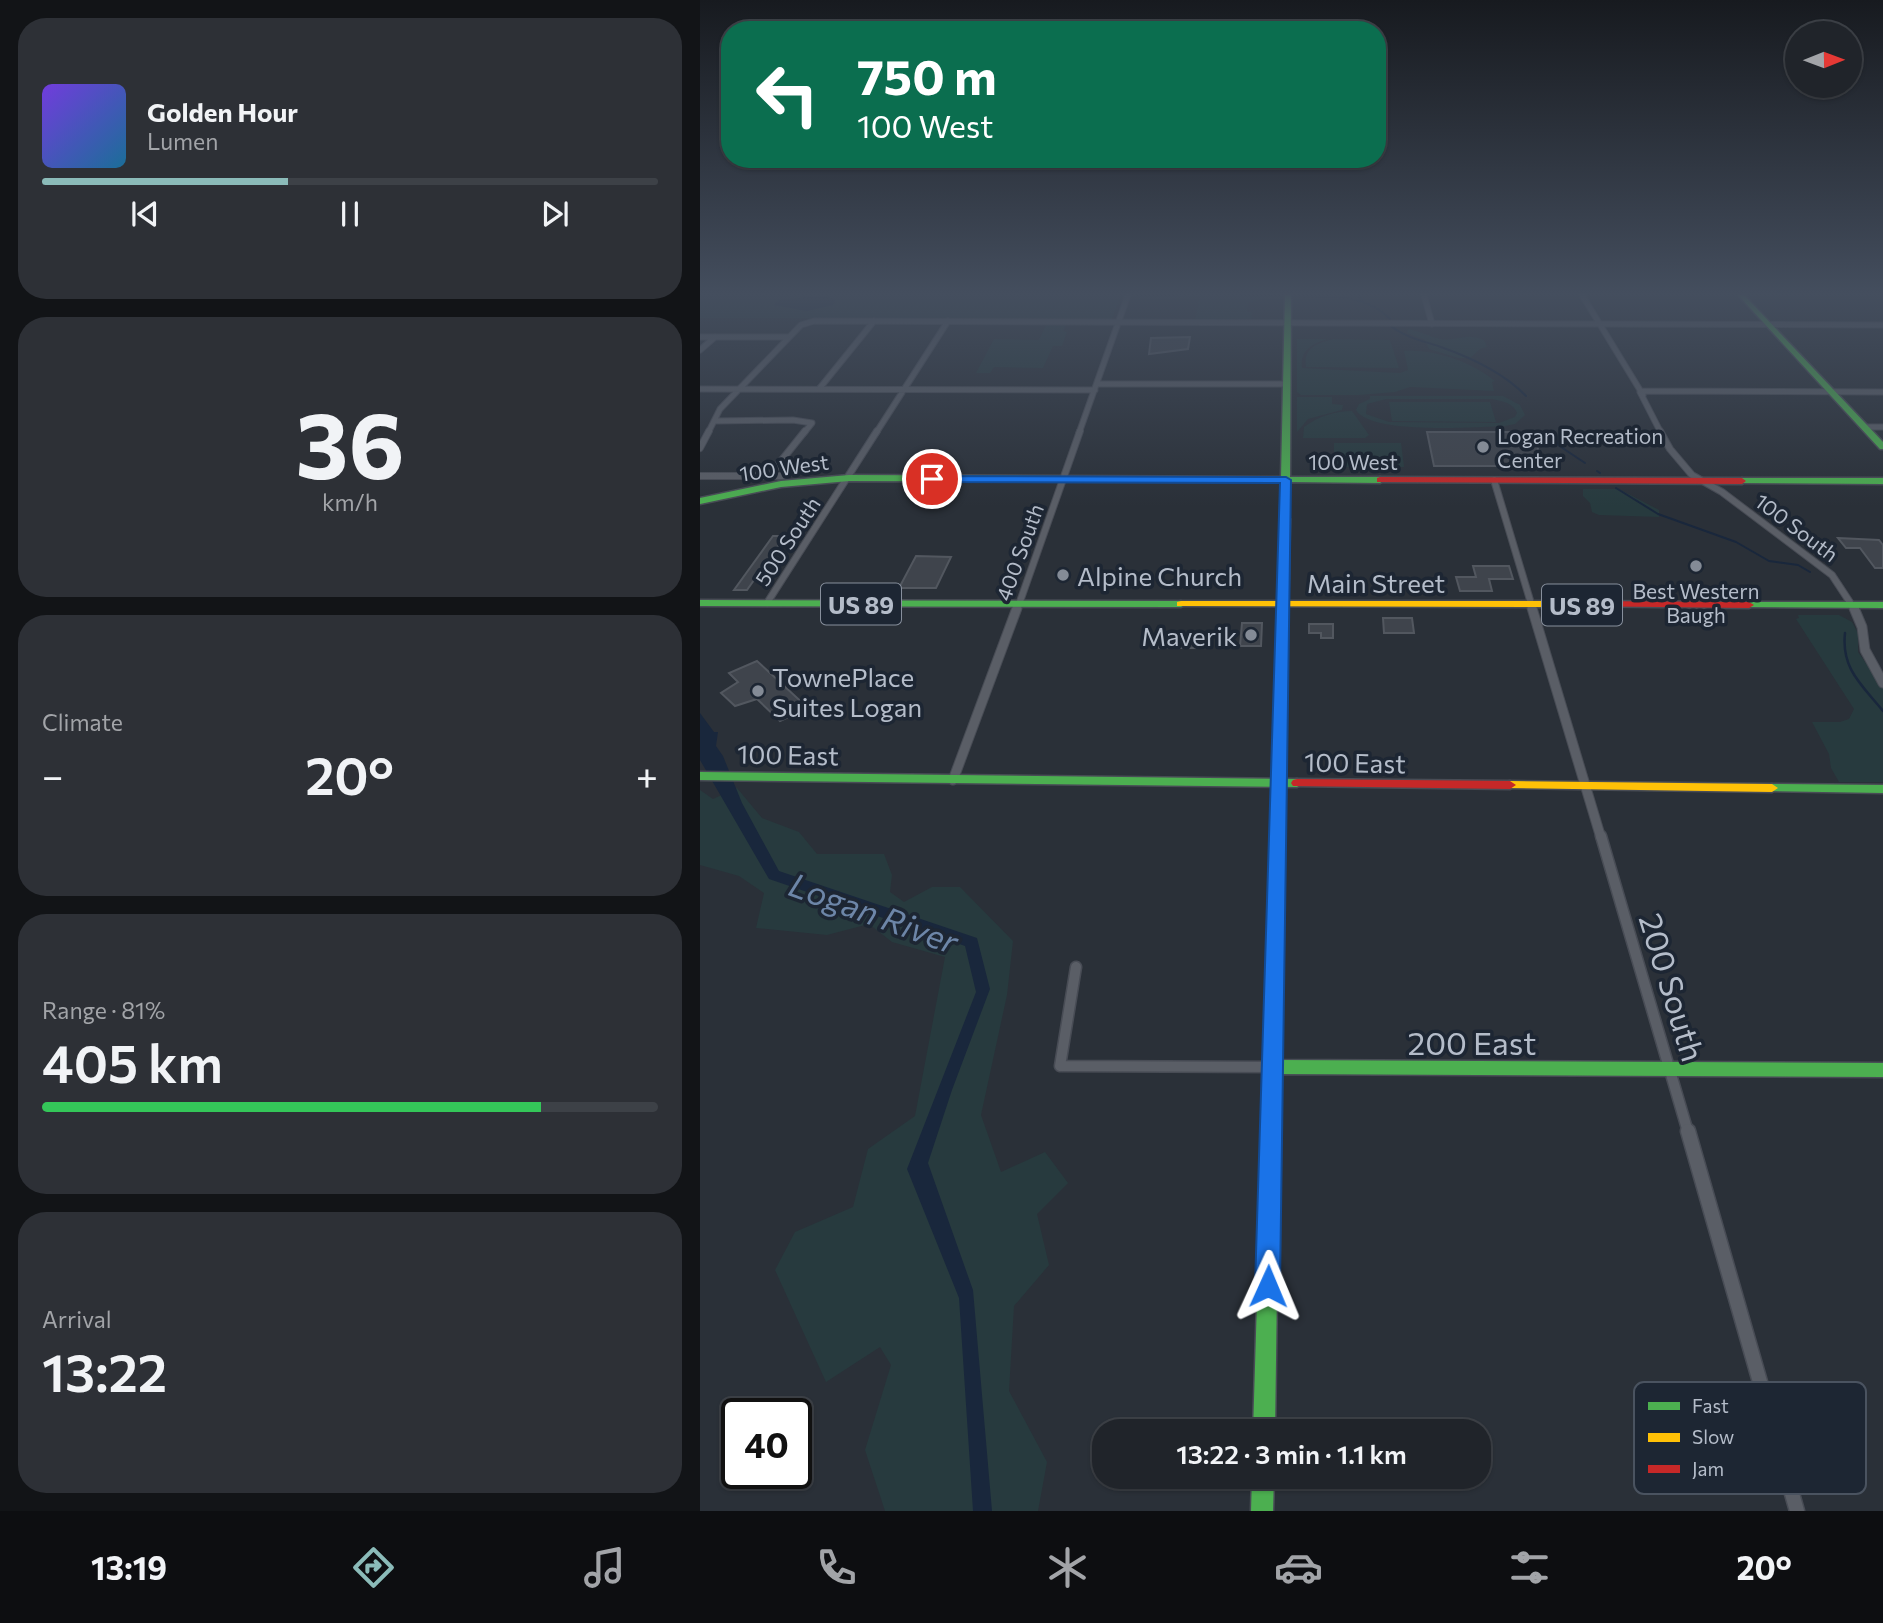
<!DOCTYPE html>
<meta charset="utf-8">
<style>
body{margin:0;font-family:Commissioner,sans-serif;background:#2d3036;color:#f1f3f6;height:100vh;display:flex;flex-direction:column;font-size:26px;white-space:nowrap}
*{box-sizing:border-box;margin:0}
p{font-size:23px;color:#a2a4a8}
.icon{flex:none;width:38px;height:38px;fill:none;stroke:currentColor;stroke-width:2;stroke-linecap:round;stroke-linejoin:round}
.map{position:relative;flex:1;overflow:hidden}
.panel{display:flex;flex-direction:column;gap:18px;padding:18px;background:#121417;width:700px}
.panel>*{flex:none}
.top-card{position:absolute;left:21px;top:21px;width:665px;height:147px;border-radius:28px;box-shadow:0 2px 5px #0004,0 0 0 2px #3d4147;background:#0b6e4f;color:#fff;overflow:hidden}
.needle{width:46px;rotate:89deg}
.fabs{position:absolute;left:1085px;top:21px;display:grid;gap:14px}
.fabs a{display:grid;place-items:center;width:77px;height:77px;border-radius:50%;background:#20242a;box-shadow:0 2px 5px #0004,0 0 0 2px #3d4147;font-size:35px}
.speed{position:absolute;left:21px;top:1398px;display:flex;gap:14px;font-size:35px;font-weight:700;text-align:center}
.speed>*{display:grid;place-content:center;width:91px;height:91px;border-radius:50%;background:#20242a;box-shadow:0 2px 5px #0004,0 0 0 2px #3d4147;line-height:1}
.speed .limit{border:4px solid #111;border-radius:10px;background:#fff;color:#111}
.pin{position:absolute;display:grid;place-items:center;width:60px;height:60px;color:#fff;margin:-30px;border:4px solid #fff;border-radius:50%;box-shadow:0 2px 7px #0007}
.me{position:absolute;width:77px;margin:-38px;rotate:1deg;stroke-linejoin:round;filter:drop-shadow(0 0 5px #0008)}
.turn{display:flex;align-items:center;gap:24px;height:147px;padding:0 21px;font-size:32px}
.turn .icon{width:91px;height:91px;stroke-width:2.5}
.turn b{display:block;font-size:49px;line-height:60px}
.big{font-size:52px;font-weight:600;line-height:1.1}
.panel .tile{flex:1;display:flex;flex-direction:column;justify-content:center;gap:10px;min-width:0;padding:0 24px;border-radius:28px;background:#2d3036}
.panel .dial{align-items:center;gap:0}
.dial b{font-size:91px;line-height:1}
.song{display:flex;align-items:center;gap:21px}
.cover{width:84px;height:84px;border-radius:10px;background:linear-gradient(135deg,hsl(260 70% 55%),hsl(200 70% 35%))}
.played{height:7px;border-radius:4px;background:linear-gradient(90deg,#8bbbb9 40%,#3d4147 40%)}
.keys{display:flex;justify-content:space-around;direction:ltr}
.heat{display:flex;justify-content:space-between;align-items:center;font-size:38px;direction:ltr}
.charge{height:10px;border-radius:5px;background:linear-gradient(90deg,#34c759 81%,#3d4147 0)}
.trip{position:absolute;left:392px;top:1419px;width:399px;height:70px;border-radius:28px;background:#20242a;box-shadow:0 2px 5px #0004,0 0 0 2px #3d4147;font-weight:600;line-height:70px;text-align:center}
.tab-bar{display:flex;height:112px;justify-content:space-around;align-items:center;background:#0d0e11;color:#a2a4a8}
.tab-bar .icon{width:49px;height:49px}
.tab-bar .selected{color:#8bbbb9}
.tab-bar b{font-size:32px;color:#f1f3f6}
main{display:flex;flex:1;min-height:0}
.map>svg:first-child{display:block}
</style>
<main>
<section class="panel">
<div class="tile">
<div class="song"><i class="cover"></i><div><b>Golden Hour</b><p>Lumen</p></div></div>
<div class="played"></div>
<div class="keys"><svg class="icon" aria-label="previous" viewBox="0 0 24 24"><path d="M18 5L8 12l10 7zM5 5v14"/></svg><svg class="icon" aria-label="pause" viewBox="0 0 24 24"><path d="M8 5v14M16 5v14"/></svg><svg class="icon" aria-label="next" viewBox="0 0 24 24"><path d="M6 5l10 7-10 7zM19 5v14"/></svg></div>
</div>
<div class="tile dial"><b>36</b><p>km/h</p></div>
<div class="tile"><p>Climate</p>
<div class="heat"><a>−</a><b class="big">20°</b><a>+</a></div>
</div>
<div class="tile"><p>Range · 81%</p><b class="big">405 km</b><div class="charge"></div></div>
<div class="tile"><p>Arrival</p><b class="big">13:22</b></div>
</section>
<div class="map">
<svg width="1183" height="1511" viewBox="0 0 1183 1511">
<rect width="100%" height="100%" fill="#2a3038"/>
<path fill="#273a3e" fill-rule="evenodd" d="M0,295H421L412,319L0,318Z
M433,295H583L580,299H560L548,303L547,312H552L551,321H495L500,297C484,298 442,303 433,295Z
M346,325H366L363,331L367,332L362,346H353L343,368L294,367L290,373H276L294,339L339,340Z
M708,329C719,331 729,336 740,339C756,342 765,332 784,340L787,347L780,349L770,358H758L729,349L725,340L707,333Z
M597,339H628C612,344 600,350 602,368L700,373L708,370L704,351C736,349 771,362 795,381L792,382L794,391L710,387L695,392L659,395H601L597,392Z
M633,339L690,340L699,368L606,367C603,348 617,343 633,339Z
M670,396H803L820,405L825,415L815,424L805,426C776,427 671,435 656,410L659,404L670,399ZM686,399H792C802,401 814,403 817,413L815,417L799,423L689,422L666,414L667,404Z
M597,397H632V404L643,405L642,410L608,419L597,432Z
M689,402H790L796,422L692,421Z
M652,411L669,435L665,438H603L604,427C619,416 635,411 652,411Z
M634,443H701L704,467H634Z
M883,489H919L959,510V517L899,515L892,512L890,503L883,496Z
M1098,615H1139L1152,622L1158,633V652L1183,687V782H1139L1131,768L1129,754L1112,722H1140L1149,719L1154,709L1096,619L1099,618Z
M37,788L62,818L99,832L117,854H184L192,875L190,892L204,902L232,887H260L313,941L307,995L281,1115L301,1172L345,1152L368,1183L337,1214L349,1265L314,1306L309,1391L347,1462L338,1511H185L165,1450L191,1365L180,1347L126,1382L75,1270L95,1232L153,1207L168,1149L215,1116L245,957L192,942L169,924L127,935L56,928L64,893L39,876L0,865V790L13,799Z"/>
<path fill="#19273c" d="M119,296L136,299L133,305L107,311L74,305L79,300Z
M0,713L14,732H18L16,746L23,756L42,803L79,871L277,938L290,989L252,1090L228,1163L273,1290L292,1511H273L259,1298L207,1169L276,992L265,946L69,879L0,760Z"/>
<g fill="none" stroke-linecap="round" stroke-linejoin="round">
<path stroke="#19273c" stroke-width="2" d="M541,295L579,296
M657,295L663,300
M438,296L474,295
M600,296C632,297 666,294 690,319
M691,326C706,338 724,341 741,347C772,358 804,373 826,396
M853,434L858,445L885,463
M897,471L900,473
M916,488L958,514L1036,542L1069,561L1098,565L1110,572"/>
<path stroke="#19273c" stroke-width="2.5" d="M1145,633C1141,669 1162,685 1183,711"/>
</g>
<path fill="#3f444c" stroke="#52575f" stroke-width="2" d="M490,337L488,349L449,354L451,338Z
M727,432H831L843,461H831L833,466H734Z
M73,536H85L47,590H34Z
M1138,538L1179,540L1183,545V568H1175L1160,548H1146Z
M216,556L251,557L236,588H199Z
M773,566H809L813,579H789L792,591H760L756,577H776Z
M683,618H712L714,633H684Z
M542,623H562L561,646H540Z
M609,624H633V638H621V633H609Z
M458,637H508L510,648H459Z
M57,661L108,708L80,721L57,699L35,706L21,693L38,682L29,673Z"/>
<g fill="none" stroke-linecap="round" stroke-linejoin="round">
<g stroke="#484c55" stroke-width="7">
<path id="street-far4" d="M724,295L732,324
M882,295L943,395
M0,337H89
M0,350L15,337
M397,384H587
M0,389L395,390
M119,389L174,321
M940,391L1183,392
M940,392L961,433
M14,421L93,420L112,423L104,433
M1165,427H1183
M8,433L20,409L101,325L114,321L1183,325
M176,433L248,321
M379,433L428,295"/>
</g>
<g stroke="#484c55" stroke-width="8">
<path id="street-far3" d="M960,431L970,449L992,475L1022,492L1132,575L1155,610
M0,448L9,431
M0,476H83
M69,476L105,431
M794,480L833,610
M67,603L177,431
M317,610L380,431"/>
</g>
<g stroke="#484c55" stroke-width="11">
<path id="street-far2" d="M832,608L901,838
M1154,608L1162,627L1165,650L1183,683
M253,780L317,608"/>
</g>
<g stroke="#484c55" stroke-width="13">
<path id="street-far1" d="M901,836L988,1132
M376,967L360,1066L573,1067"/>
</g>
<g stroke="#484c55" stroke-width="17">
<path id="street" d="M988,1131L1097,1511"/>
</g>
<g stroke="#484c55" stroke-width="3">
<path id="fast" d="M585,295H591L590,477H680L684,480L680,483L590,482L588,521H582L580,519L581,482L149,481L81,487L0,504V498L81,481L149,475L581,477Z
M1038,295H1044L1183,442V449H1180Z
M1042,478H1183V484L1039,483L1038,481Z
M0,600L481,601L486,604L481,607L0,606Z
M1049,602H1183V608L1045,607L1044,605Z
M0,772L597,779L603,783L597,787L0,780Z
M1072,784L1183,785V793L1068,791L1066,788L1068,785Z
M578,805L584,810L580,1060L1183,1063V1077L580,1074L575,1432H553L572,810Z
M552,1477H574L573,1511H551Z"/>
</g>
<g stroke="#484c55" stroke-width="3">
<path id="slow" d="M481,601H873L878,604L873,607L477,606V602Z
M810,781L1072,784L1078,788L1072,792L806,788L804,785L806,782Z"/>
</g>
<g stroke="#484c55" stroke-width="3">
<path id="jam" d="M680,477L1042,478L1046,481L1042,484L677,482V478Z
M585,516L590,519L584,810L578,815L572,810L580,519Z
M873,601L1049,602L1054,605L1049,608L869,606V602Z
M597,779L810,781L816,785L810,789L593,786L591,783L593,780Z"/>
</g>
<use href="#street-far4" stroke="#5a5e66" stroke-width="5"/>
<use href="#street-far3" stroke="#5a5e66" stroke-width="6"/>
<use href="#street-far2" stroke="#5a5e66" stroke-width="9"/>
<use href="#street-far1" stroke="#5a5e66" stroke-width="10"/>
<use href="#street" stroke="#5a5e66" stroke-width="14"/>
<use href="#fast" fill="#4caf50" fill-rule="evenodd"/>
<use href="#slow" fill="#ffc107" fill-rule="evenodd"/>
<use href="#jam" fill="#c62828" fill-rule="evenodd"/>
</g>
<linearGradient id="sky" x2="0" y2="1"><stop stop-color="#171a1f"/><stop offset="0.58" stop-color="#444e5e"/><stop offset="1" stop-color="#444e5e" stop-opacity="0"/></linearGradient>
<rect width="1183" height="506" fill="url(#sky)"/>
<path fill="#1a73e8" stroke="#114b97" stroke-width="2" d="M228,476L586,477L591,480L580,1286L577,1295L568,1299L559,1295L555,1286L580,483L232,482L228,481Z"/>
<g fill="#848b96" stroke="#1d2633" stroke-width="2.5">
<circle cx="783" cy="447" r="7"/>
<circle cx="996" cy="566" r="7"/>
<circle cx="363" cy="575" r="7"/>
<circle cx="551" cy="635" r="7"/>
<circle cx="58" cy="691" r="7"/>
</g>
<g text-anchor="middle" dominant-baseline="central" stroke-width="7" stroke-linejoin="round" paint-order="stroke">
<g font-size="21" fill="#b4bcc9" stroke="#1d2633" text-anchor="start">
<text x="797" y="435">Logan Recreation<tspan x="797" dy="24">Center</tspan></text>
<text x="996" y="590" text-anchor="middle">Best Western<tspan x="996" dy="24">Baugh</tspan></text>
</g>
<g font-size="21" fill="#b4bcc9" stroke="#1d2633">
<text x="653" y="461">100 West</text>
<text transform="translate(84 467) rotate(-8)">100 West</text>
<text transform="translate(1097 527) rotate(37)">100 South</text>
<text transform="translate(87 541) rotate(-57)">500 South</text>
<text transform="translate(319 552) rotate(-70)">400 South</text>
</g>
<g fill="#1d2633" stroke="#878f9c" stroke-width="2">
<rect x="121" y="583.5" width="80" height="41" rx="5"/>
<rect x="842" y="584.5" width="80" height="41" rx="5"/>
</g>
<g font-size="24" font-weight="bold" fill="#b4bcc9">
<text x="161" y="604">US 89</text>
<text x="882" y="605">US 89</text>
</g>
<g font-size="26" fill="#b4bcc9" stroke="#1d2633" text-anchor="start">
<text x="377" y="575">Alpine Church</text>
<text x="537" y="635" text-anchor="end">Maverik</text>
<text x="72" y="676">TownePlace<tspan x="72" dy="30">Suites Logan</tspan></text>
</g>
<g font-size="26" fill="#b4bcc9" stroke="#1d2633">
<text x="676" y="582">Main Street</text>
<text transform="translate(88 754) rotate(1)">100 East</text>
<text transform="translate(655 762) rotate(1)">100 East</text>
</g>
<g font-size="32" fill="#b4bcc9" stroke="#1d2633">
<text transform="translate(973 987) rotate(73)">200 South</text>
<text x="772" y="1042">200 East</text>
</g>
<g font-size="33" font-style="italic" fill="#6d86a8" stroke="#1d2633">
<text transform="translate(174 912) rotate(20)">Logan River</text>
</g>
</g>
<rect x="934" y="1382" width="232" height="112" rx="10" fill="#1d2633" stroke="#4a5360" stroke-width="2"/>
<rect x="948" y="1402" width="32" height="8" fill="#4caf50"/>
<rect x="948" y="1433" width="32" height="9" fill="#ffc107"/>
<rect x="948" y="1465" width="32" height="8" fill="#c62828"/>
<g font-size="19" fill="#b4bcc9">
<text x="992" y="1413">Fast</text>
<text x="992" y="1444">Slow</text>
<text x="992" y="1476">Jam</text>
</g>
</svg>
<div class="fabs">
<a><svg class="needle" viewBox="-14 -14 28 28"><path d="M0-13l5 13h-10z" fill="#e53935"/><path d="M0 13l5-13h-10z" fill="#a2a4a8"/></svg></a>
</div>
<div class="speed"><div class="limit">40</div></div>
<div class="pin" style="left:232px;top:479px;background:#d93025"><svg class="icon" aria-label="arrive" viewBox="0 0 24 24"><path d="M6 21V4h12l-3 4 3 4H6"/></svg></div>
<svg class="me" style="left:568px;top:1286px" viewBox="-20 -20 40 40"><path d="M0-17L14 15 0 8-14 15z" fill="#1a73e8" stroke="#fff" stroke-width="4"/></svg>
<div class="trip">13:22 · 3 min · 1.1 km</div>
<div class="top-card">
<div class="turn"><svg class="icon" aria-label="left" viewBox="0 0 24 24"><path d="M17 20v-9H6M10 6l-5 5 5 5"/></svg><div><b>750 m</b>100 West</div></div>
</div>
</div>
</main>
<nav class="tab-bar">
<b>13:19</b>
<svg class="icon selected" aria-label="directions" viewBox="0 0 24 24"><path d="M12 3l9 9-9 9-9-9zM9 14v-3h6M13 9l2 2-2 2"/></svg>
<svg class="icon" aria-label="music" viewBox="0 0 24 24"><path d="M9 18V5l10-2v13"/><circle cx="6" cy="18" r="3"/><circle cx="16" cy="16" r="3"/></svg>
<svg class="icon" aria-label="phone" viewBox="0 0 24 24"><path d="M5 4h4l2 5-3 2q2 4 5 5l2-3 5 2v4C11 20 4 13 5 4z"/></svg>
<svg class="icon" aria-label="climate" viewBox="0 0 24 24"><path d="M12 3v18M4 7l16 10M4 17L20 7"/></svg>
<svg class="icon" aria-label="car" viewBox="0 0 24 24"><path d="M5 17H2v-5l4-1 3-4h7l3 4 3 1v5h-3M9 17h6M6 11h13"/><circle cx="7" cy="17" r="2"/><circle cx="17" cy="17" r="2"/></svg>
<svg class="icon" aria-label="filters" viewBox="0 0 24 24"><path d="M4 7h16M4 17h16"/><circle cx="9" cy="7" r="2"/><circle cx="15" cy="17" r="2"/></svg>
<b>20°</b>
</nav>
